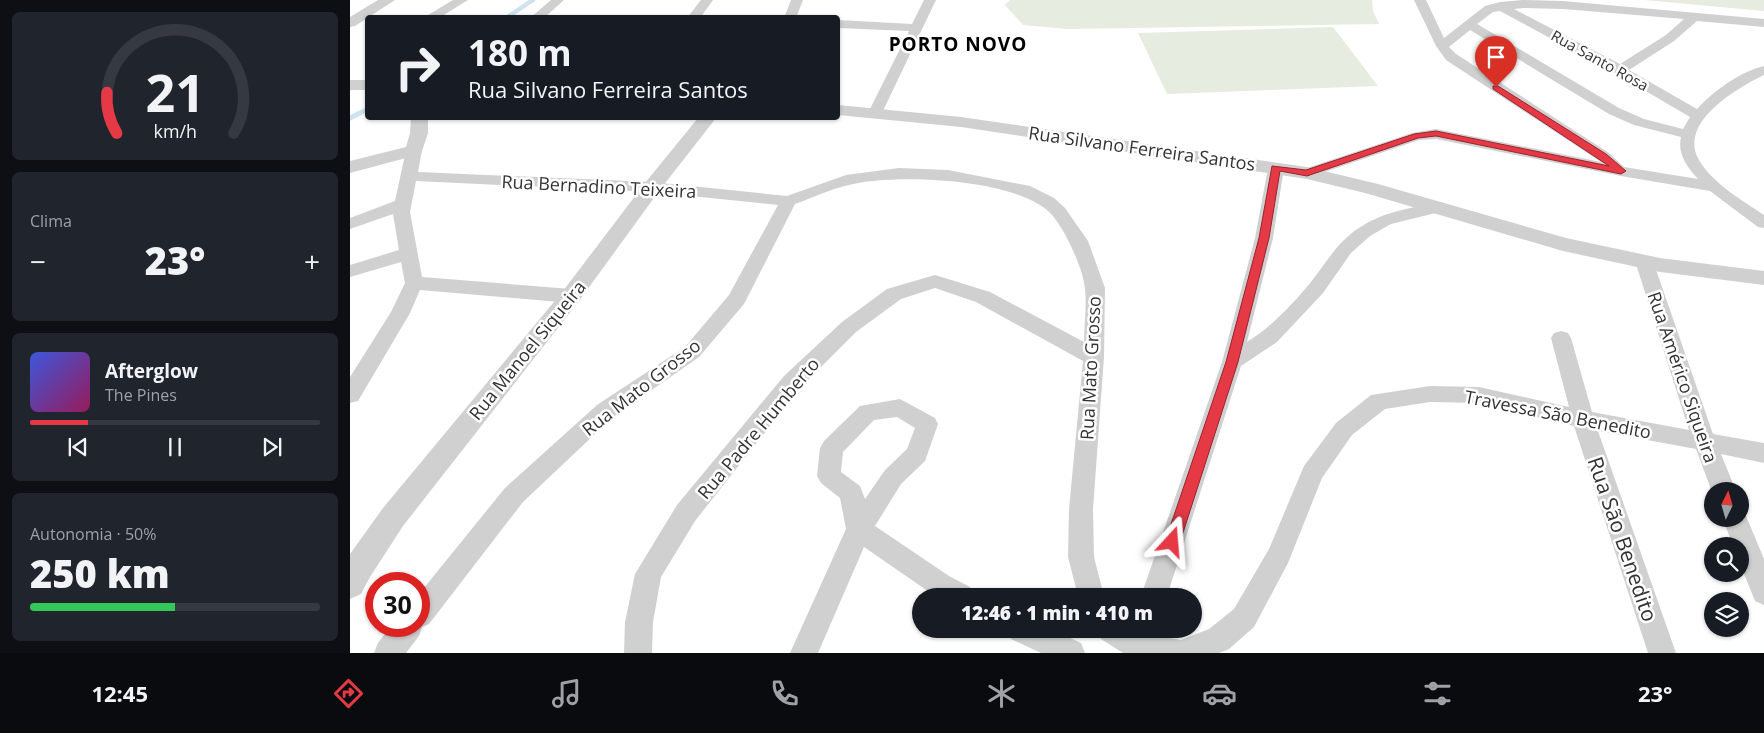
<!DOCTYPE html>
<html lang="pt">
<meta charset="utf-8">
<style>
body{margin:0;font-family:"Open Sans",sans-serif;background:#20242c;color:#f1f3f6;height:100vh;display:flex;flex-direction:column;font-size:19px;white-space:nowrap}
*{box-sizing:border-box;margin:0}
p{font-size:16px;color:#9ea1a6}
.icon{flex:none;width:28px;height:28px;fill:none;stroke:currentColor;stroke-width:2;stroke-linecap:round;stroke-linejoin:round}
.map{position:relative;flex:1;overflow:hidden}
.sheet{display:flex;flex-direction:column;gap:12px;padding:12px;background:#0d0f14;width:350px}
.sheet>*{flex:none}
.top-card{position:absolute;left:15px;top:15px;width:475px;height:105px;border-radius:5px;box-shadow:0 1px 4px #0004;background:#171b24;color:#f1f3f6;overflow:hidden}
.needle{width:32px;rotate:5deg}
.tools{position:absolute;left:1354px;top:482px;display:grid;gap:10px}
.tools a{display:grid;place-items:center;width:45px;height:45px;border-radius:50%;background:#171b24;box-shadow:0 1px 4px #0004;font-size:25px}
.speed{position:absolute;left:15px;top:572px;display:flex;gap:10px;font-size:25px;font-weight:700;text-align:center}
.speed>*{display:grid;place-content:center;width:65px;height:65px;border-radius:50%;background:#171b24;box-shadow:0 1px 4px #0004;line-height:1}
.speed .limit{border:8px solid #d22;background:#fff;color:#111}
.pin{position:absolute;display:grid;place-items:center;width:42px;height:42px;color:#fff;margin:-51px -21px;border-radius:50% 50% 50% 0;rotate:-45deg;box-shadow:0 0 5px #0007}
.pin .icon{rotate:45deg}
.me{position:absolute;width:55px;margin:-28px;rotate:19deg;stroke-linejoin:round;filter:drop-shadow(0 0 4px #0008)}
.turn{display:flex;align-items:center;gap:18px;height:105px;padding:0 20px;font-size:22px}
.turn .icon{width:65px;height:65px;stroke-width:2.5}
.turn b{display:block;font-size:35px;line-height:42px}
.big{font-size:38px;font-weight:800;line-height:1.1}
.sheet .tile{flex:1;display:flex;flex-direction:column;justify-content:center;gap:8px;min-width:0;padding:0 18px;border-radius:8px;background:#20242c}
.sheet .dial{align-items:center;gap:0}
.dial svg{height:130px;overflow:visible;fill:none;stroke:#363941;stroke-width:7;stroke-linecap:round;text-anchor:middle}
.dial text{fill:#f1f3f6;stroke:none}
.song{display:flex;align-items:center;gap:15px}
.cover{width:60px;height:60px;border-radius:8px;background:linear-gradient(135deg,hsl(230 70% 55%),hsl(330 70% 35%))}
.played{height:5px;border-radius:2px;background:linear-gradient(90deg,#e63946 20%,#363941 20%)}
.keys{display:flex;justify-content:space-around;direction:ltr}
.heat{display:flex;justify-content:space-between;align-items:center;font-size:28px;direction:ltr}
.charge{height:8px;border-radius:4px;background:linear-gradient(90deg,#34c759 50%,#363941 0)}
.trip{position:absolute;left:562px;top:588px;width:290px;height:50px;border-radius:25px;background:#171b24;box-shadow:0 1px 4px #0004;font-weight:800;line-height:50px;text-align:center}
.tabs{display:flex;height:80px;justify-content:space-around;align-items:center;background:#090b0e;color:#9ea1a6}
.tabs .icon{width:35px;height:35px}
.tabs .current{color:#e63946}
.tabs b{font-size:22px;color:#f1f3f6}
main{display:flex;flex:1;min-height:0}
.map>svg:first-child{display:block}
</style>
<main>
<section class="sheet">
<div class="tile dial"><svg viewBox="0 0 100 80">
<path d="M14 69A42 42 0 1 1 86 69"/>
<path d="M14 69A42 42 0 0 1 8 44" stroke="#e63946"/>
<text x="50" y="56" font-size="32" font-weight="700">21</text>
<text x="50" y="72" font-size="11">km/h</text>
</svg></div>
<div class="tile"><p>Clima</p>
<div class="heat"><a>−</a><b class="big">23°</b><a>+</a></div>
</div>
<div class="tile">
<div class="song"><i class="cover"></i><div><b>Afterglow</b><p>The Pines</p></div></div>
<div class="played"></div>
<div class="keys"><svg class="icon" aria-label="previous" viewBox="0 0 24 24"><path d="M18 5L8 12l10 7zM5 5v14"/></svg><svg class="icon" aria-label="pause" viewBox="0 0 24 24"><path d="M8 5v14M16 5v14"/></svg><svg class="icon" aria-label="next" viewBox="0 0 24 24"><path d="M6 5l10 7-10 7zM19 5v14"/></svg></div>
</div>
<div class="tile"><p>Autonomia · 50%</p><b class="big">250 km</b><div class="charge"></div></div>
</section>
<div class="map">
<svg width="1414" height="653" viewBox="0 0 1414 653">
<rect width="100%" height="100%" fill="#fff"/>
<path fill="#e6ecdf" d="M660,0H1022L1023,11L1029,24L718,29L673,25L655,5Z
M1294,0H1414V11Z
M983,27L1028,86L817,94L788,33Z"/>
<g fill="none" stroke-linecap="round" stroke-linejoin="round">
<path stroke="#cfe2ee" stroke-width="4.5" d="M156,18L183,0
M8,114L18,109"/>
<path stroke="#cfe2ee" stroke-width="5" d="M0,118L10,113"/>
<path fill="#d0d0d0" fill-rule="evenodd" d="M103,0H118L89,18H73Z
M201,0H214L194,18H180Z
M351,0H363L350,18H337Z
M441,0H453L446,18H434Z
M574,0H586L532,113L530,116H520L518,113L559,31L488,28V20L562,24Z
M1064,0H1076L1094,38L1135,6L1150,2L1173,0L1213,1L1414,19V27L1347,21L1324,41L1279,70L1347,109C1364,91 1389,72 1414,66V75C1387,88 1327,123 1349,160C1363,184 1392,200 1414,215V228L1408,227L1360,191L1271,176L1086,139L1069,140L963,176H951L949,173L951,170L1062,133L1086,129L1251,162L1096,60L1086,46ZM1173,8L1213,9L1334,19L1316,35L1270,64L1164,9ZM1150,11L1265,73L1340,117L1333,129L1294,119L1269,108L1127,24L1143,12ZM1120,30L1259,114L1284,125L1331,137C1327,154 1337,167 1348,179L1274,167L1259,153L1106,54L1099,47Z
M64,145L69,147L72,150L68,172L302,182L437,196L496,175L549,168L598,170L680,186L704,198L715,208L738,241L755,288L754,357L743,509L744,557L754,596H728L718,557L719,509L733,361L626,302L585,288L551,299L506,332L450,388L345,521L311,577L303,622L302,653H274L275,622L285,574L327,505L434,376L492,322L537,289L585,275L640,292L734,342C734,325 737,306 735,289C733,268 716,232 703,216C672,178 544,173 499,185C480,189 462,198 445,204L394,304L349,357L263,417L173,502L79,624L72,627L69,636L56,653H24L28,643L41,626H69V594L155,488L247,405L335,347L379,295L428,205L302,192L66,181L60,212L72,277L221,289L228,291L231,296L228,301L221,303L70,290L60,313L8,401L0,403V377L41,312L55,283L51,262L0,277V265L49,250L43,214L0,229V218L45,201L56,150L59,147Z
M926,163L932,165L934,168L923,238L897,342C921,327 943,304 961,282C976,263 988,241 1009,228C1032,212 1061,208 1088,202L1094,203L1096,207L1094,211L1041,224L1020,236L1001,253L973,293L927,342L891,366L817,596H791L872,362L905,238L918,168L920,165Z
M1294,255L1300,257L1303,261L1363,434L1414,443V463L1371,454L1386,491L1362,492L1346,449L1248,431L1326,653H1298L1224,426L1129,403L1080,402L1035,409L1002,435L972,478L938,563L904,627L879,649L869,653H773L751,639L747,629H785L792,633L831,640L859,629L884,609L919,549L954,466L986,423L1021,395L1080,386L1129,387L1219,407L1201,338L1204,333L1211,331L1218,333L1221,338L1242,412L1339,430L1285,261L1288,257Z
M550,399L585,418L588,424L575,461L551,484L525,526L599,576L620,587L623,596H585L514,547L468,653H440L496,529L490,498L471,483L467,476L470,448L474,441L510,406ZM547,417L565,428L557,449L535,470L515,499L510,486L491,472L493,452L524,420Z
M1390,510L1394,511L1414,559V605L1405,601L1390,564V546H1383L1373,519H1390Z
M657,629H701L731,643L735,653H691L661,639Z"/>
<path fill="#d0d0d0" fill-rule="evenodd" d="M28,0H45L5,26L0,27V17Z
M0,80H18V90H0Z
M488,105L611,117L957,167L1028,184L1216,238L1310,258L1414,271V285L1310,272L1213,251L1015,193L957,179L611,127L488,115Z
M61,118H78V133L71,154L0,173V161L56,147L60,133Z
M348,118H366L309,191L229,301L53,526L20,577L11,594L0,599V554L33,508L213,291L295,183Z"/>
</g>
<path fill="#e63946" stroke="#96252e" d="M1143,86H1148L1256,154L1276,171L1271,174L1086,136L1068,138L957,176L930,171L919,238L888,362L830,542L828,547L822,548L817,547L815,542L876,362L909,238L922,166L956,170L1064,134L1086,131L1259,166L1143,89Z"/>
<g text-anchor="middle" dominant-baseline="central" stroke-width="5" stroke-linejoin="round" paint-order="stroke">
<g font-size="15" fill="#333" stroke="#fff">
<text transform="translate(1250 60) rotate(29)">Rua Santo Rosa</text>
</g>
<g font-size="18" fill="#333" stroke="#fff">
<text transform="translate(792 148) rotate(8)">Rua Silvano Ferreira Santos</text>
<text transform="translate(249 186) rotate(3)">Rua Bernadino Teixeira</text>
<text transform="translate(177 350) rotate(-51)">Rua Manoel Siqueira</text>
<text transform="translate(740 368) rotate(-87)">Rua Mato Grosso</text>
<text transform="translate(1333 377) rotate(71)">Rua Américo Siqueira</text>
<text transform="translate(291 387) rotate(-38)">Rua Mato Grosso</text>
<text transform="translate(1208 414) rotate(11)">Travessa São Benedito</text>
<text transform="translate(408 428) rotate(-50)">Rua Padre Humberto</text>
</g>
<g font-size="19" font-weight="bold" letter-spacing="1" fill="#000" stroke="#fff">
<text x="608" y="44">PORTO NOVO</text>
</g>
<g font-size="21" fill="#333" stroke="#fff">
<text transform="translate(1273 539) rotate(71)">Rua São Benedito</text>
</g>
</g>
</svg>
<div class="tools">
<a><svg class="needle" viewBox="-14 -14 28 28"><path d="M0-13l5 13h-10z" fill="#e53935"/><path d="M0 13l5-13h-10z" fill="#9ea1a6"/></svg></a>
<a><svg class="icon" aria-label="search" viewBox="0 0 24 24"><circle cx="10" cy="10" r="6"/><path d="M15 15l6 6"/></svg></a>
<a><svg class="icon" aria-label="layers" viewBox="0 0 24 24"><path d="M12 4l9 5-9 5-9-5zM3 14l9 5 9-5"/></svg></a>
</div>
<div class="speed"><div class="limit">30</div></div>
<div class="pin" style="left:1146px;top:87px;background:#d93025"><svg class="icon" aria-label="arrive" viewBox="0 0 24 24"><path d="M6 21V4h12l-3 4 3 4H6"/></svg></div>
<svg class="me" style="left:822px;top:542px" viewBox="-20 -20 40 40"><path d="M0-17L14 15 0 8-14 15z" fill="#e63946" stroke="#fff" stroke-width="4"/></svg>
<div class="trip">12:46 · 1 min · 410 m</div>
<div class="top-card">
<div class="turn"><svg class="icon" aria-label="right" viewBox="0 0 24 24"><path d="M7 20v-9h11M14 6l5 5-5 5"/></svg><div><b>180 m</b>Rua Silvano Ferreira Santos</div></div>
</div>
</div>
</main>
<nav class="tabs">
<b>12:45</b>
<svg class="icon current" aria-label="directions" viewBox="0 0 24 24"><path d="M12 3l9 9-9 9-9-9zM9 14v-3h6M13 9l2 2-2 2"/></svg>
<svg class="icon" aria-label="music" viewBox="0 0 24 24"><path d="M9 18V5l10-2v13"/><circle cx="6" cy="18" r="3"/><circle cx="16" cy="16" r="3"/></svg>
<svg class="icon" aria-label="phone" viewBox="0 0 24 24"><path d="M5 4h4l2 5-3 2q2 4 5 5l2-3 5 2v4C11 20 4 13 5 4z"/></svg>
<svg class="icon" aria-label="climate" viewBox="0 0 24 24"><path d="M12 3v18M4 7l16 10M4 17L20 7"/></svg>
<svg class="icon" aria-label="car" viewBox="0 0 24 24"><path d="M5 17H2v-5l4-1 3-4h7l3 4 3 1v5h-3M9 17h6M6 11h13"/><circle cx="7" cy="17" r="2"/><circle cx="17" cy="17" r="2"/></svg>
<svg class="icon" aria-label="filters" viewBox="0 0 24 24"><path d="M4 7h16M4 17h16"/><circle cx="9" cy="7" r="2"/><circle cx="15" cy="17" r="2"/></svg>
<b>23°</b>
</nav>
